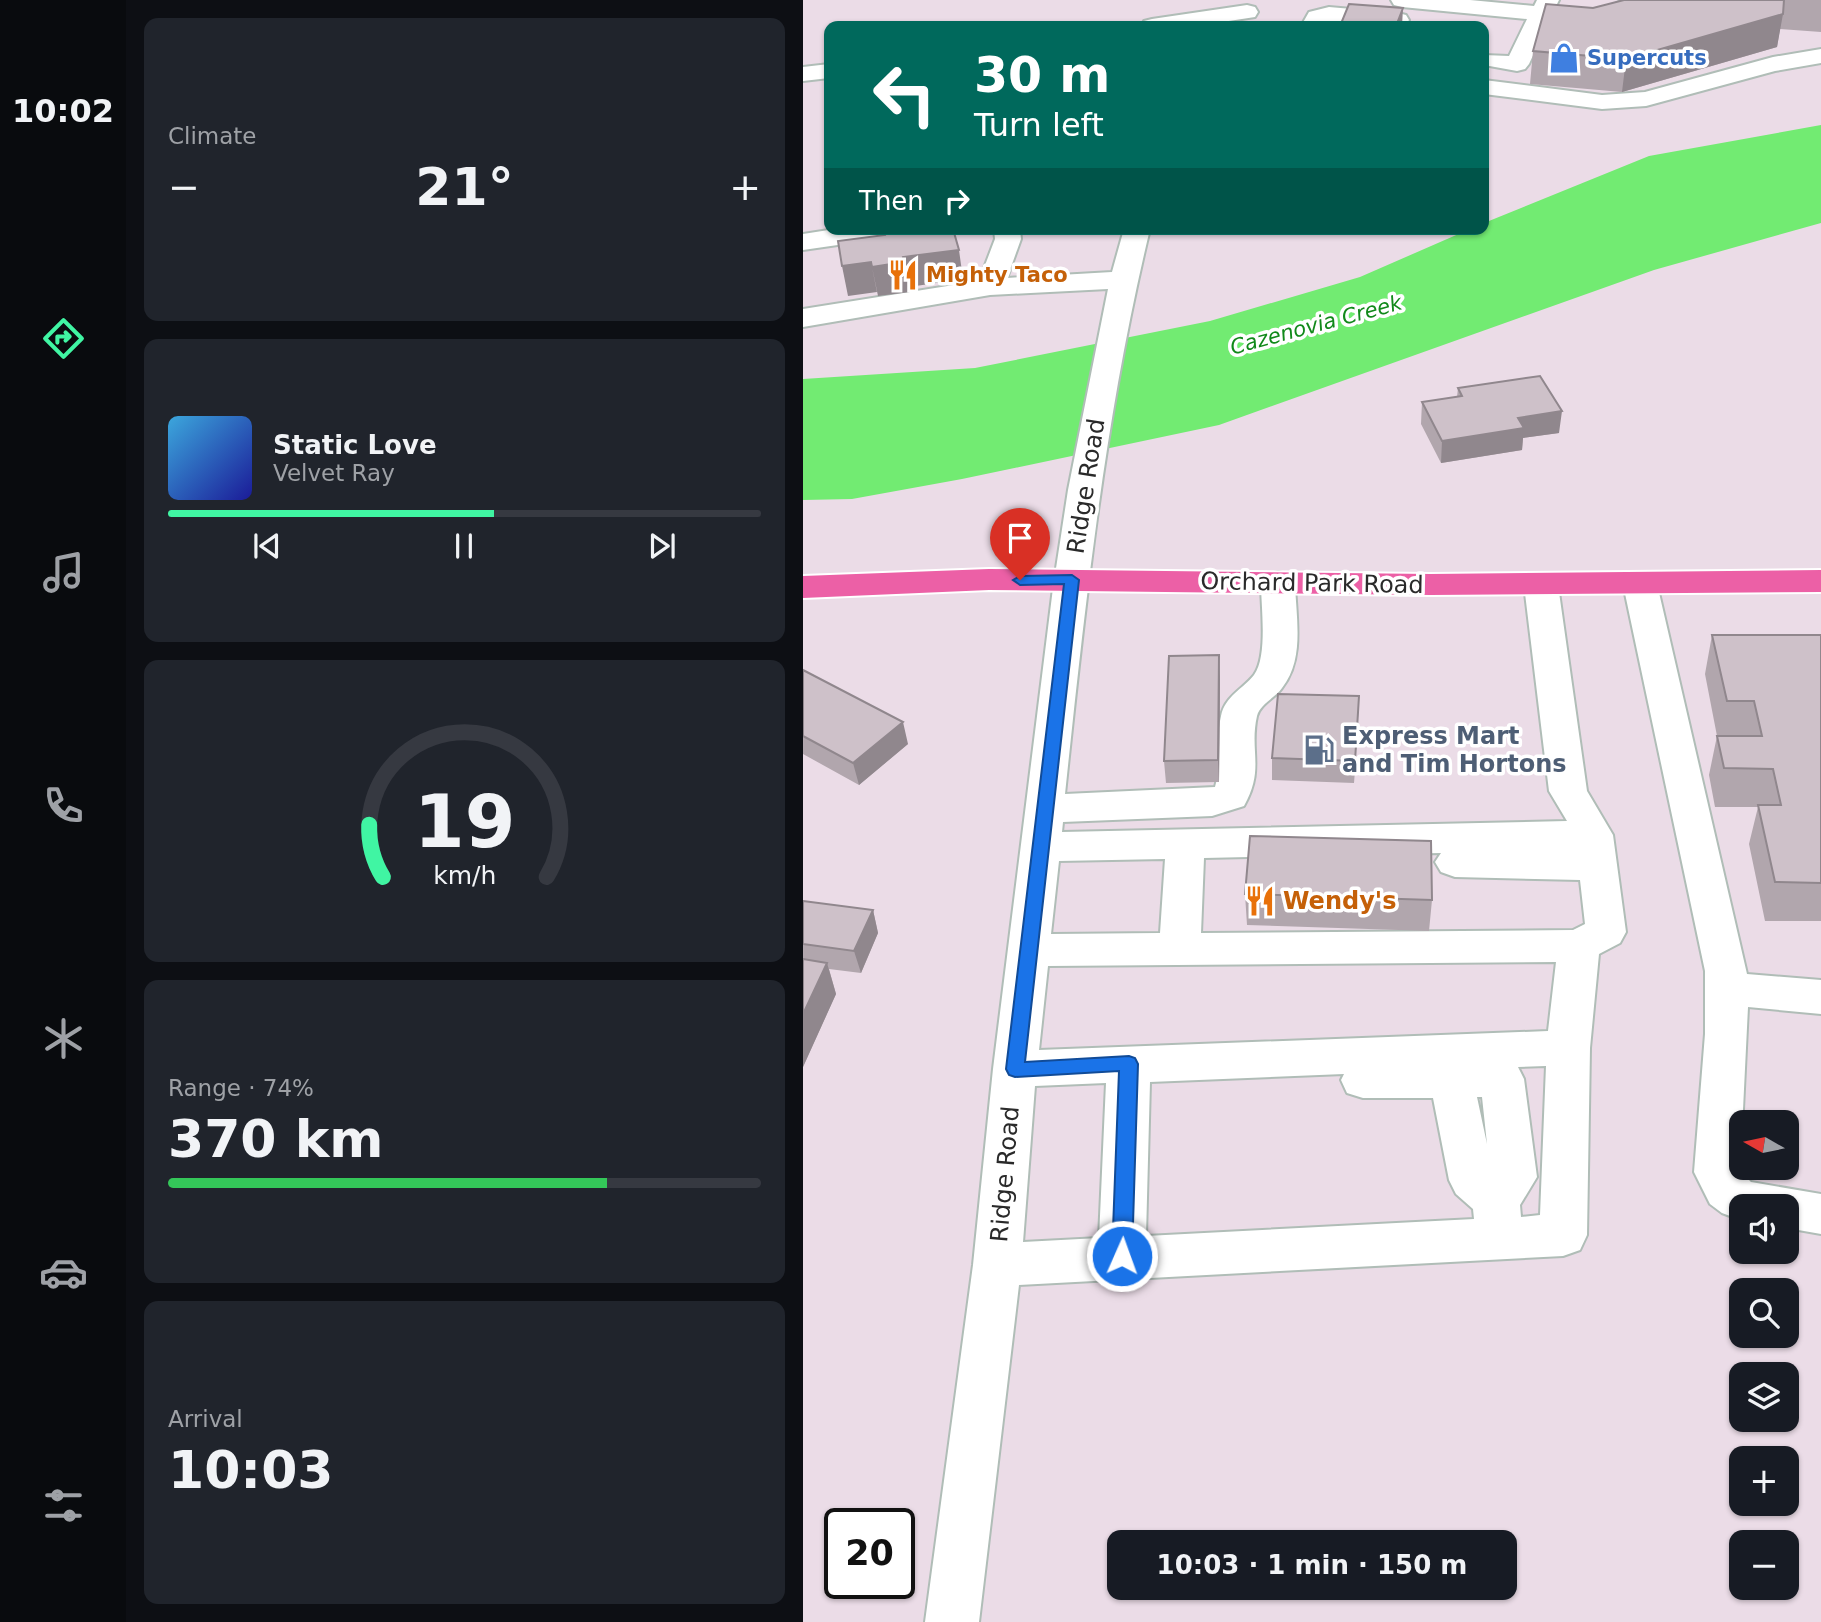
<!DOCTYPE html>
<meta charset="utf-8">
<style>
body{margin:0;font-family:"DejaVu Sans",sans-serif;background:#20242c;color:#f1f3f6;height:100vh;display:flex;flex-direction:column;font-size:26px;white-space:nowrap}
*{box-sizing:border-box;margin:0}
p{font-size:23px;color:#9ea1a6}
.icon{flex:none;width:38px;height:38px;fill:none;stroke:currentColor;stroke-width:2;stroke-linecap:round;stroke-linejoin:round}
.map{position:relative;flex:1;overflow:hidden}
.details{display:flex;flex-direction:column;gap:18px;padding:18px;background:#0d0f14;width:677px}
.details>*{flex:none}
.hud{position:absolute;left:21px;top:21px;width:665px;height:214px;border-radius:14px;box-shadow:0 2px 5px #0004;background:#00695c;color:#fff;overflow:hidden}
.needle{width:46px;rotate:279deg}
.fabs{position:absolute;left:926px;top:1110px;display:grid;gap:14px}
.fabs a{display:grid;place-items:center;width:70px;height:70px;border-radius:14px;background:#171b24;box-shadow:0 2px 5px #0004;font-size:35px}
.speed{position:absolute;left:21px;top:1508px;display:flex;gap:14px;font-size:35px;font-weight:700;text-align:center}
.speed>*{display:grid;place-content:center;width:91px;height:91px;border-radius:50%;background:#171b24;box-shadow:0 2px 5px #0004;line-height:1}
.speed .limit{border:4px solid #111;border-radius:10px;background:#fff;color:#111}
.pin{position:absolute;display:grid;place-items:center;width:60px;height:60px;color:#fff;margin:-72px -30px;border-radius:50% 50% 50% 0;rotate:-45deg;box-shadow:0 0 7px #0007}
.pin .icon{rotate:45deg}
.me{position:absolute;width:77px;margin:-38px;rotate:2deg;stroke-linejoin:round;filter:drop-shadow(0 0 5px #0008)}
.turn{display:flex;align-items:center;gap:24px;height:147px;padding:0 35px;font-size:32px}
.turn .icon{width:91px;height:91px;stroke-width:2.5}
.turn b{display:block;font-size:49px;line-height:60px}
.then{display:flex;align-items:center;height:66px;padding:0 35px;background:#0003;gap:14px;font-size:26px}
.big{font-size:52px;font-weight:600;line-height:1.1}
.details .widget{flex:1;display:flex;flex-direction:column;justify-content:center;gap:10px;min-width:0;padding:0 24px;border-radius:14px;background:#20242c}
.details .dial{align-items:center;gap:0}
.dial svg{height:182px;overflow:visible;fill:none;stroke:#363941;stroke-width:7;stroke-linecap:round;text-anchor:middle}
.dial text{fill:#f1f3f6;stroke:none}
.song{display:flex;align-items:center;gap:21px}
.cover{width:84px;height:84px;border-radius:10px;background:linear-gradient(135deg,hsl(200 70% 55%),hsl(240 70% 35%))}
.played{height:7px;border-radius:4px;background:linear-gradient(90deg,#40f5a3 55%,#363941 55%)}
.keys{display:flex;justify-content:space-around;direction:ltr}
.heat{display:flex;justify-content:space-between;align-items:center;font-size:38px;direction:ltr}
.charge{height:10px;border-radius:5px;background:linear-gradient(90deg,#34c759 74%,#363941 0)}
.trip{position:absolute;left:304px;top:1530px;width:410px;height:70px;border-radius:14px;background:#171b24;box-shadow:0 2px 5px #0004;font-weight:600;line-height:70px;text-align:center}
main{display:flex;flex:1;min-height:0}
.tabs{display:flex;flex-direction:column;width:126px;justify-content:space-around;align-items:center;background:#090b0e;color:#9ea1a6}
.tabs .icon{width:49px;height:49px}
.tabs .on{color:#40f5a3}
.tabs b{font-size:32px;color:#f1f3f6}
.map>svg:first-child{display:block}
</style>
<main>
<nav class="tabs">
<b>10:02</b>
<svg class="icon on" aria-label="directions" viewBox="0 0 24 24"><path d="M12 3l9 9-9 9-9-9zM9 14v-3h6M13 9l2 2-2 2"/></svg>
<svg class="icon" aria-label="music" viewBox="0 0 24 24"><path d="M9 18V5l10-2v13"/><circle cx="6" cy="18" r="3"/><circle cx="16" cy="16" r="3"/></svg>
<svg class="icon" aria-label="phone" viewBox="0 0 24 24"><path d="M5 4h4l2 5-3 2q2 4 5 5l2-3 5 2v4C11 20 4 13 5 4z"/></svg>
<svg class="icon" aria-label="climate" viewBox="0 0 24 24"><path d="M12 3v18M4 7l16 10M4 17L20 7"/></svg>
<svg class="icon" aria-label="car" viewBox="0 0 24 24"><path d="M5 17H2v-5l4-1 3-4h7l3 4 3 1v5h-3M9 17h6M6 11h13"/><circle cx="7" cy="17" r="2"/><circle cx="17" cy="17" r="2"/></svg>
<svg class="icon" aria-label="filters" viewBox="0 0 24 24"><path d="M4 7h16M4 17h16"/><circle cx="9" cy="7" r="2"/><circle cx="15" cy="17" r="2"/></svg>
</nav>
<section class="details">
<div class="widget"><p>Climate</p>
<div class="heat"><a>−</a><b class="big">21°</b><a>+</a></div>
</div>
<div class="widget">
<div class="song"><i class="cover"></i><div><b>Static Love</b><p>Velvet Ray</p></div></div>
<div class="played"></div>
<div class="keys"><svg class="icon" aria-label="previous" viewBox="0 0 24 24"><path d="M18 5L8 12l10 7zM5 5v14"/></svg><svg class="icon" aria-label="pause" viewBox="0 0 24 24"><path d="M8 5v14M16 5v14"/></svg><svg class="icon" aria-label="next" viewBox="0 0 24 24"><path d="M6 5l10 7-10 7zM19 5v14"/></svg></div>
</div>
<div class="widget dial"><svg viewBox="0 0 100 80">
<path d="M14 69A42 42 0 1 1 86 69"/>
<path d="M14 69A42 42 0 0 1 8 46" stroke="#40f5a3"/>
<text x="50" y="56" font-size="32" font-weight="700">19</text>
<text x="50" y="72" font-size="11">km/h</text>
</svg></div>
<div class="widget"><p>Range · 74%</p><b class="big">370 km</b><div class="charge"></div></div>
<div class="widget"><p>Arrival</p><b class="big">10:03</b></div>
</section>
<div class="map">
<svg width="1018" height="1622" viewBox="0 0 1018 1622">
<rect width="100%" height="100%" fill="#ebdce7"/>
<path fill="#72eb72" d="M1018,125V223L851,270L416,425L159,479L49,499L0,500V379L172,368L407,321L557,277L667,229H681V223L846,156Z"/>
<g fill="none" stroke-linecap="round" stroke-linejoin="round">
<g stroke="#b0bdb7" stroke-width="4">
<path id="minor" d="M588,0H667L731,6L734,0H756L752,8L781,11L804,8L820,0H843C822,30 778,24 746,21L726,64L722,69L714,71L681,65V55L706,56L724,19L599,7L591,5Z
M444,5L452,7L455,12L452,17L393,26H338L341,21L349,19Z
M526,7L595,13L603,15L606,20L603,25L597,26L526,21L520,26H498L506,12Z
M1018,49V63L972,71L843,106L799,109L681,94V80L799,95L842,92L970,57Z
M26,64V78L0,81V67Z
M32,229H103L99,235L90,237L0,250V234Z
M191,229H217L218,239L204,278L309,272L321,229H347C302,415 282,604 262,794L412,787C419,763 412,740 418,716C422,696 440,689 451,675C465,656 458,606 458,583L463,575L475,572L487,575L492,583C493,618 502,659 479,688C472,698 457,704 454,716C446,751 462,769 441,806L409,816L260,822L259,832L764,821L746,791L721,585L726,577L738,574L750,577L755,585L784,791L810,835L823,932L817,943L796,954L787,1048L784,1235L777,1250L760,1256L216,1285L176,1622H122L170,1265L190,1069L250,588L265,490L305,289L187,295L0,327V309L176,281L192,239ZM638,853L632,862L638,872L652,877L777,880L782,924L770,930L398,933L401,858ZM362,859L357,933L248,934L256,861ZM753,962L745,1031L236,1050L245,966ZM743,1066L737,1215L718,1217L717,1205L734,1177L721,1079L715,1067ZM541,1074L538,1080L544,1093L560,1098H630L646,1180L653,1194L670,1209L671,1219L343,1236L347,1082ZM303,1083L296,1238L220,1242L232,1086ZM674,1097H679L684,1144Z
M837,573L849,576L854,584L944,974L1018,980V1014L945,1007L937,1171L948,1182L1018,1194V1234L984,1228V1206H938V1220L919,1213L907,1204L891,1172L902,1034V971L820,584L825,576Z"/>
</g>
<g stroke="#fff" stroke-width="4">
<path id="major" d="M186,569L628,574L1018,570V592L628,595L186,590L0,598V576Z"/>
</g>
<use href="#minor" fill="#fff" fill-rule="evenodd"/>
<use href="#major" fill="#ec60a6" fill-rule="evenodd"/>
</g>
<path fill="#b1a6ad" d="M821,0H1018V32L977,29L974,47L819,92L727,84L730,51L790,8Z
M655,388L756,433L720,438L719,450L638,463L618,424L619,402L654,397Z
M909,635H1018V921H962L946,844L955,807H912L906,775L914,736L902,674Z
M0,670L105,744L56,785L0,754Z
M417,677L416,782L363,783L361,761Z
M555,718L551,783L469,780V758Z
M442,894L629,900L626,931L444,925Z
M0,901L70,910L75,933L58,973L26,969L33,994L0,1067Z"/>
<path fill="#90878d" d="M600,8L599,26H593Z
M980,14L974,47L819,92L823,59Z
M156,250L160,279L106,287L107,292L75,296L69,267L100,257Z
M68,262L74,292L45,296L39,266Z
M759,411L756,433L720,438L719,450L638,463L639,441L715,418Z
M416,655L417,677L416,782L415,760Z
M556,696L555,718L551,783L552,761Z
M100,722L105,744L56,785L50,763Z
M70,910L75,933L58,973L51,951Z
M24,963L33,994L0,1067V1014Z"/>
<path fill="#cec1c9" stroke="#90878d" stroke-width="2" d="M821,0H981L980,14L823,59L730,51L743,4L790,8Z
M546,4L600,8L593,26H537Z
M81,229H150L156,250L100,257L101,262L69,267L68,262L39,266L35,241L82,235Z
M737,376L759,411L715,418L721,428L639,441L619,402L659,396L655,388Z
M909,635H1018V883L972,882L955,805H978L970,769L921,768L914,736H959L951,701H924Z
M416,655L415,760L361,761L366,656Z
M0,670L100,722L50,763L0,736Z
M475,694L556,696L552,761L469,758Z
M447,836L628,841L629,900L442,894Z
M0,901L70,910L51,951L0,944Z
M0,959L24,963L0,1014Z"/>
<path fill="#1a73e8" stroke="#114b97" stroke-width="2" d="M269,575L276,580L222,1062L326,1056L332,1058L335,1064L329,1256L326,1262L319,1265L312,1262L309,1256L316,1071L212,1077L206,1075L203,1069L261,584L217,585L210,580L217,576Z"/>
<defs>
<g id="shop-bare" transform="scale(2.415)"><path d="M-5-2.5h2.3a2.7 3.5 0 0 1 5.4 0H5L5.5 6h-11ZM-1.5-2.5h3a1.5 2.3 0 0 0-3 0Z" fill="#3f7fe0" stroke="#fff" stroke-width="2.5" paint-order="stroke"/></g>
<g id="restaurant-bare" transform="scale(2.415)"><path d="M-5-6h1v4h1v-4h1v4h1v-4h1v5L-1.5 .5V6h-2V.5L-5-1ZM5-6V6H3V1.5H1.5Q1.5-4 5-6Z" fill="#e8710a" stroke="#fff" stroke-width="2.5" paint-order="stroke"/></g>
<g id="fuel-bare" transform="scale(2.415)"><path d="M-5.5-6h7V0h2V4h1.3V-2.5L3-4.5l.8-.8L6-3V5H2.5V1h-1V6h-7ZM-4.2-4.7v3.2H.2V-4.7Z" fill="#5c6f8a" stroke="#fff" stroke-width="2.5" paint-order="stroke"/></g>
</defs>
<g fill-rule="evenodd">
<use href="#shop-bare" x="761" y="58"/>
<use href="#restaurant-bare" x="100" y="275"/>
<use href="#fuel-bare" x="516" y="750"/>
<use href="#restaurant-bare" x="457" y="901"/>
</g>
<g text-anchor="middle" dominant-baseline="central" stroke-width="7" stroke-linejoin="round" paint-order="stroke">
<g font-size="21" font-weight="bold" fill="#366cbe" stroke="#fff" text-anchor="start">
<text x="784" y="58">Supercuts</text>
</g>
<g font-size="21" font-weight="bold" fill="#c56008" stroke="#fff" text-anchor="start">
<text x="123" y="275">Mighty Taco</text>
</g>
<g font-size="21" font-style="italic" fill="#11891a" stroke="#fff">
<text transform="translate(513 325) rotate(-15)">Cazenovia Creek</text>
</g>
<g font-size="24" fill="#2a2a2a" stroke="#fff">
<text transform="translate(283 486) rotate(-81)">Ridge Road</text>
<text transform="translate(509 583) rotate(1)">Orchard Park Road</text>
<text transform="translate(202 1174) rotate(-85)">Ridge Road</text>
</g>
<g font-size="24" font-weight="bold" fill="#4e5e75" stroke="#fff" text-anchor="start">
<text x="539" y="736">Express Mart<tspan x="539" dy="28">and Tim Hortons</tspan></text>
</g>
<g font-size="24" font-weight="bold" fill="#c56008" stroke="#fff" text-anchor="start">
<text x="480" y="901">Wendy's</text>
</g>
</g>
</svg>
<div class="fabs">
<a><svg class="needle" viewBox="-14 -14 28 28"><path d="M0-13l5 13h-10z" fill="#e53935"/><path d="M0 13l5-13h-10z" fill="#9ea1a6"/></svg></a>
<a><svg class="icon" aria-label="sound" viewBox="0 0 24 24"><path d="M4 9h4l5-4v14l-5-4H4zM17 9q2 3 0 6"/></svg></a>
<a><svg class="icon" aria-label="search" viewBox="0 0 24 24"><circle cx="10" cy="10" r="6"/><path d="M15 15l6 6"/></svg></a>
<a><svg class="icon" aria-label="layers" viewBox="0 0 24 24"><path d="M12 4l9 5-9 5-9-5zM3 14l9 5 9-5"/></svg></a>
<a>+</a>
<a>−</a>
</div>
<div class="speed"><div class="limit">20</div></div>
<div class="pin" style="left:217px;top:580px;background:#d93025"><svg class="icon" aria-label="arrive" viewBox="0 0 24 24"><path d="M6 21V4h12l-3 4 3 4H6"/></svg></div>
<svg class="me" style="left:319px;top:1256px" viewBox="-20 -20 40 40"><circle r="17" fill="#1a73e8" stroke="#fff" stroke-width="3"/><path d="M0-11L8 9 0 5-8 9z" fill="#fff"/></svg>
<div class="trip">10:03 · 1 min · 150 m</div>
<div class="hud">
<div class="turn"><svg class="icon" aria-label="left" viewBox="0 0 24 24"><path d="M17 20v-9H6M10 6l-5 5 5 5"/></svg><div><b>30 m</b>Turn left</div></div>
<div class="then">Then<svg class="icon" aria-label="right" viewBox="0 0 24 24"><path d="M7 20v-9h11M14 6l5 5-5 5"/></svg></div>
</div>
</div>
</main>
